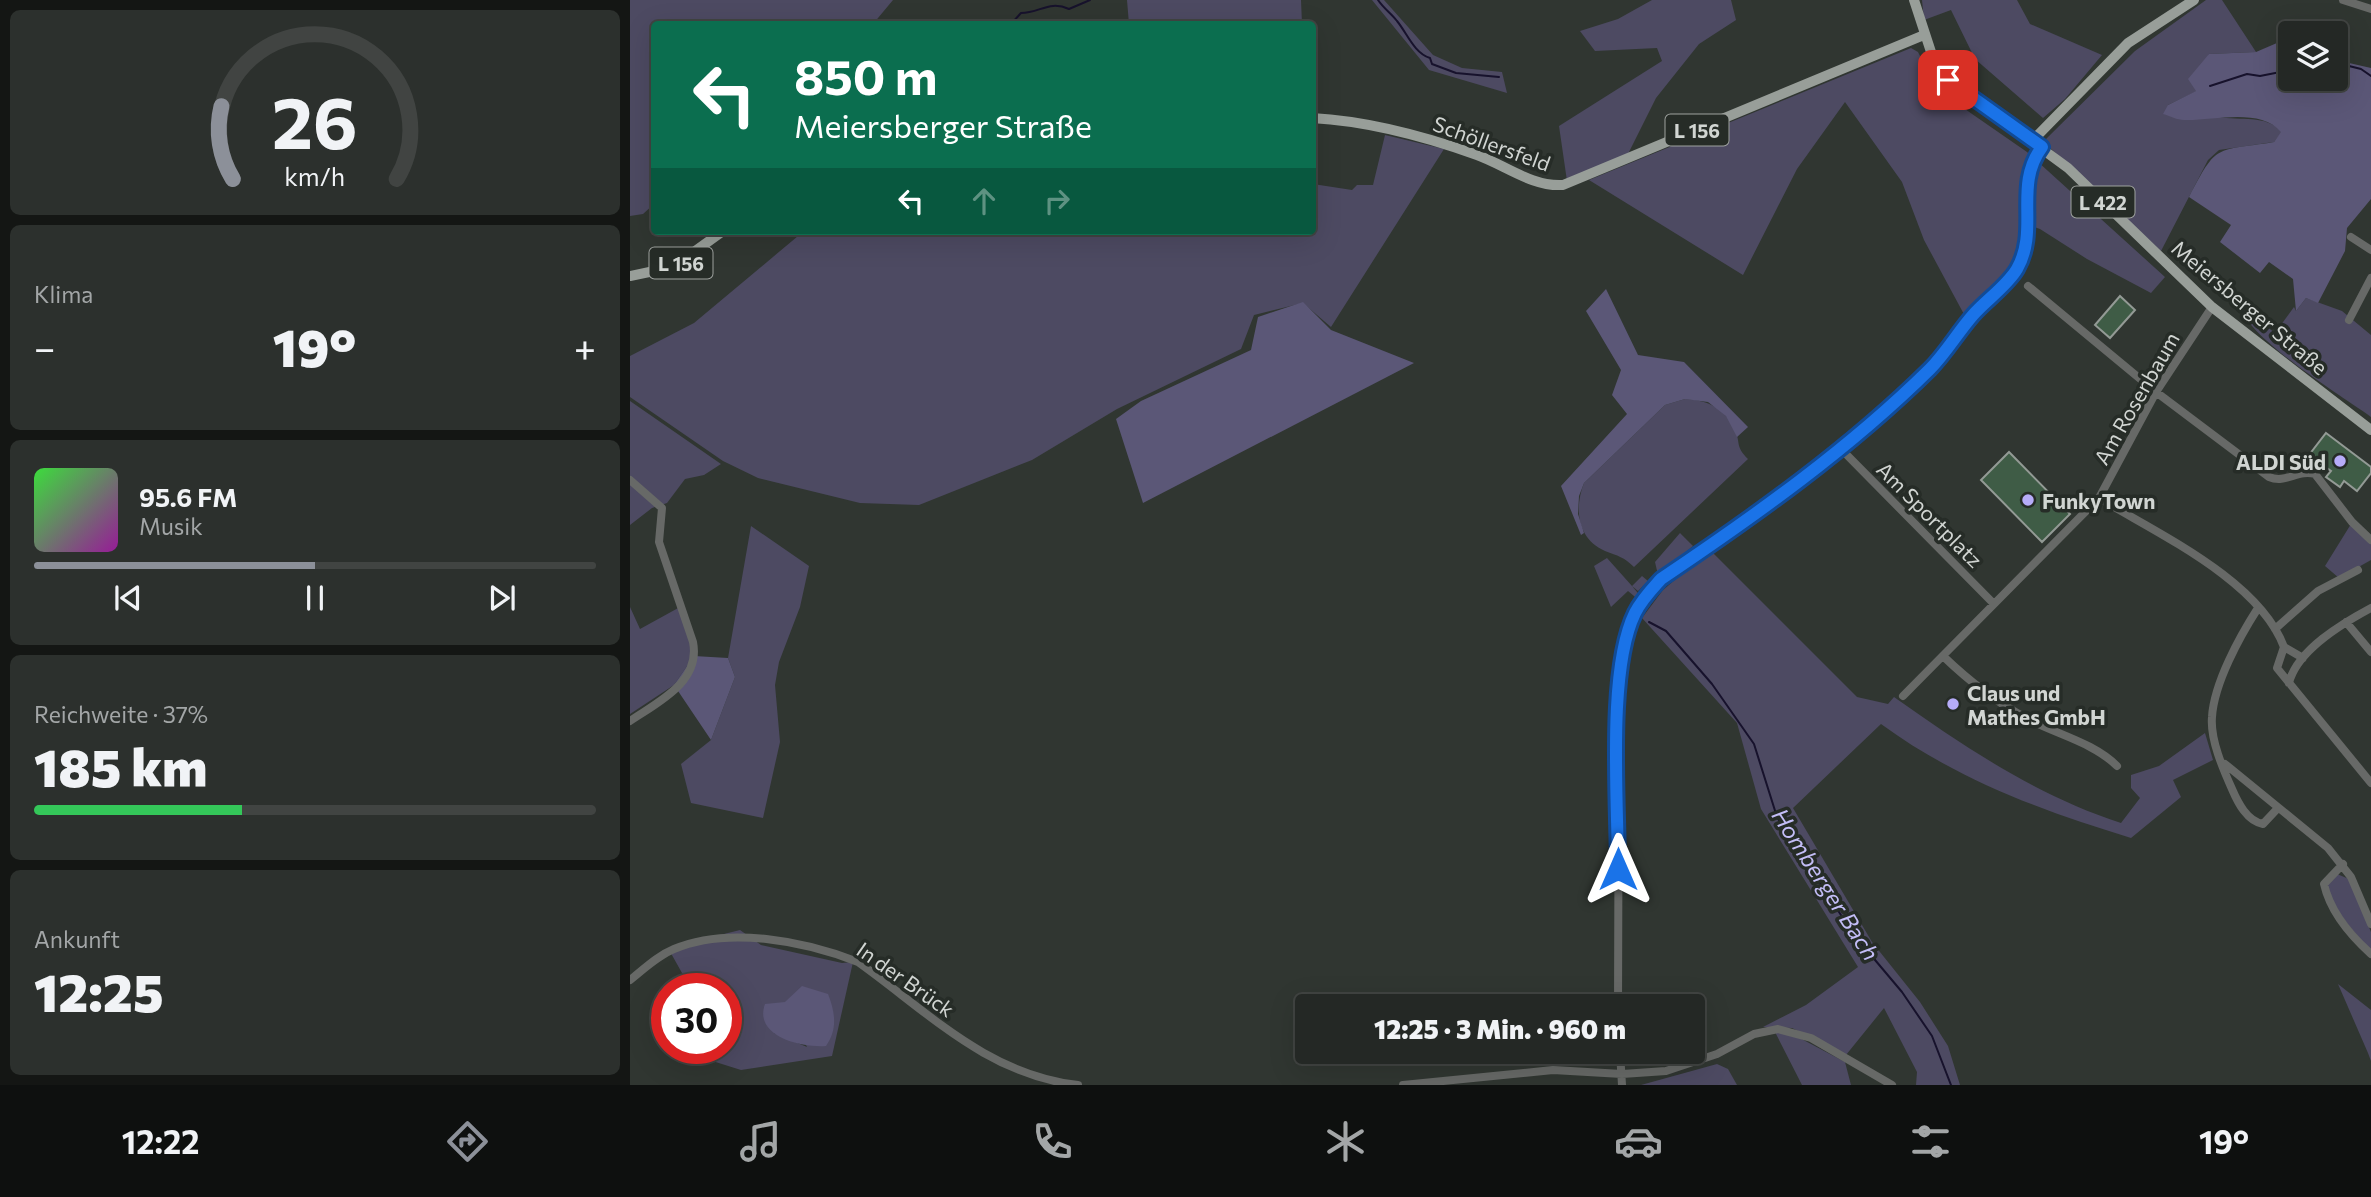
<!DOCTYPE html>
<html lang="de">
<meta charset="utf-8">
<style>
body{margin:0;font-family:Commissioner,sans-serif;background:#2c302d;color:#f1f3f6;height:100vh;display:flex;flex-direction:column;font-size:26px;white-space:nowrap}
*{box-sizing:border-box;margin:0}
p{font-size:23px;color:#a3a6a7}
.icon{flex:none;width:38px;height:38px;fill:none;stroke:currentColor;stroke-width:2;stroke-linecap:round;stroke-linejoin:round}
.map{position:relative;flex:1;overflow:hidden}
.drawer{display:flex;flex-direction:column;gap:10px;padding:10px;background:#141614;width:630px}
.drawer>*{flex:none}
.hud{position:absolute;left:21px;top:21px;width:665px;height:214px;border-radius:7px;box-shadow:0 7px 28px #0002,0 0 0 2px #414442;background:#0b6e4f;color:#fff;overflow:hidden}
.fabs{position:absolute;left:1648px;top:21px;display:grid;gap:14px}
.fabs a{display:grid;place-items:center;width:70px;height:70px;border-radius:7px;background:#242825;box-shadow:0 7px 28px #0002,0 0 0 2px #414442;font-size:35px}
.speed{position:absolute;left:21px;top:973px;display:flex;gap:14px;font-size:35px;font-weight:700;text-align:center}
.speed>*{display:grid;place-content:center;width:91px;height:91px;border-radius:50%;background:#242825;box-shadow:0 7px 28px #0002,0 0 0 2px #414442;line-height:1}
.speed .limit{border:10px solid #d22;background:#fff;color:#111}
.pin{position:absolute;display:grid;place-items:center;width:60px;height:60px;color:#fff;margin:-30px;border-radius:14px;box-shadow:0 4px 10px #0006}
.me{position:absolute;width:77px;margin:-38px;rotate:0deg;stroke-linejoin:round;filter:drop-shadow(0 0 5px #0008)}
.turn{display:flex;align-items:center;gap:24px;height:147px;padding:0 28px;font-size:32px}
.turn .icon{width:91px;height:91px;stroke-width:2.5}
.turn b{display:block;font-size:49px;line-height:60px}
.lanes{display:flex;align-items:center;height:66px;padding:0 28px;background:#0003;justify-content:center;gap:35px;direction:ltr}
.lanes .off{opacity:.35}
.big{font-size:52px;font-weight:800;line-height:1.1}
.drawer .card{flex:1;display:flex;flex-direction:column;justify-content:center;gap:10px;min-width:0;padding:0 24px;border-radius:10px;background:#2c302d}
.drawer .dial{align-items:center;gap:0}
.dial svg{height:182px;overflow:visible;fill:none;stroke:#414442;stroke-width:7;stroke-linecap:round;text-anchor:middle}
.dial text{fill:#f1f3f6;stroke:none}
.song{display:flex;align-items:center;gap:21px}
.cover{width:84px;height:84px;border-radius:10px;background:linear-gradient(135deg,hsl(120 70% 55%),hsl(300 70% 35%))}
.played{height:7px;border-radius:4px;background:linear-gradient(90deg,#8c9099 50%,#414442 50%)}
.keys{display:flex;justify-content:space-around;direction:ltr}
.heat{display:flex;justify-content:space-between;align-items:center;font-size:38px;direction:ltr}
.charge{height:10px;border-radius:5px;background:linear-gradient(90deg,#34c759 37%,#414442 0)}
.trip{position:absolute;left:665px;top:994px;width:410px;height:70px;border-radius:7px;background:#242825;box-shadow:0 7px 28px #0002,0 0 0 2px #414442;font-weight:800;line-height:70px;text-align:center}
.menu{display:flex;height:112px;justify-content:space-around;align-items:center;background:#0e100f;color:#a3a6a7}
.menu .icon{width:49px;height:49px}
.menu .selected{color:#8c9099}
.menu b{font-size:32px;color:#f1f3f6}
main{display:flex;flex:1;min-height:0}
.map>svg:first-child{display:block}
</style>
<main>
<section class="drawer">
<div class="card dial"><svg viewBox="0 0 100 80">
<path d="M14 69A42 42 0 1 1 86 69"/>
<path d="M14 69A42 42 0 0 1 9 37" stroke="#8c9099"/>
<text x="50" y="56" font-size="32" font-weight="700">26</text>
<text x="50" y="72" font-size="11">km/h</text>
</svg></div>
<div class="card"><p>Klima</p>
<div class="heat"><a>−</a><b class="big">19°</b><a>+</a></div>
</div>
<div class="card">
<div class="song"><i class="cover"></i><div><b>95.6 FM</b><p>Musik</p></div></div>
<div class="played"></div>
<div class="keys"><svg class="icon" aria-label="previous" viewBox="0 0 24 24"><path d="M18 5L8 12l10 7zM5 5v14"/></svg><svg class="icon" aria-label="pause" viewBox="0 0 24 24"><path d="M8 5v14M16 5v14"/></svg><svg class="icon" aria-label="next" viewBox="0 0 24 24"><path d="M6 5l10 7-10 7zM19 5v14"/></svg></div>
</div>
<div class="card"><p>Reichweite · 37%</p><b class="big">185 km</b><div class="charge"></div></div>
<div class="card"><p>Ankunft</p><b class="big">12:25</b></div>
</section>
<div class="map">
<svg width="1741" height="1085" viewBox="0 0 1741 1085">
<rect width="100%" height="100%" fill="#303631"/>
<path fill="#4d4a62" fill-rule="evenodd" d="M0,0H263L243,24H24V204L13,214L0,216Z
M497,0H671L672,24H499Z
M742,0H754L803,55L832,68L872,72L877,93L799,70Z
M1022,0H1101L1106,20L1069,44L1026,98L997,156L937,181L929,126L1032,61L1027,48L965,51L950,31L988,19Z
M1292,0H1387L1400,24L1472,55L1435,99L1413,118L1345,59L1321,10L1294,20Z
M1576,0H1592L1626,52L1579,54L1567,91L1538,105C1555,109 1571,114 1588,117C1610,121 1636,114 1652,132L1644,142L1589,150L1578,160L1531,251L1417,145L1416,139L1505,51Z
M1281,48L1288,52L1299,74L1319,98L1397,152L1535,277L1521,293L1457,259L1410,229L1396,224L1392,247L1381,269L1336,318L1294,240L1272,182L1215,102L1167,169L1113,275L959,180Z
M755,135L814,149L701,327L673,303L624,315L611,349L487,409L402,460L289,505L230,503L128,478L93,461L0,397V356L64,323L174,231H682L683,184L722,190L727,185H743Z
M1676,298L1712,311L1741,335V417C1705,391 1624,343 1607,304L1645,333L1664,307L1666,311Z
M1055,399C1077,400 1096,408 1105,430C1111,444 1105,446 1118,459L1004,567C994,557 988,556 975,551C947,539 944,508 954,483L1035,405Z
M0,401L91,464L74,475L55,479L37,503L22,508L0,525Z
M1721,524L1741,543V560L1709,578L1695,566Z
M121,526L179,566L170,607L149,662L145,685L150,742L133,818L61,803L51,764L81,740L105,677L98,658Z
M1050,533L1063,546L1028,575L1025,562Z
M1080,550L1227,697L1258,704L1264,697C1336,748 1406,795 1491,823L1510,798L1501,788V775L1529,766L1575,733L1583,760L1543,780L1551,797L1501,838C1412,811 1326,779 1251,724L1163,808L1242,942L1290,1002L1318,1046L1330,1085H1286L1287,1072L1254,1008L1216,1055L1162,1028L1133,1027L1176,1005L1228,967L1131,809L1107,723L1012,618L1033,590Z
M977,558L1002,586L1012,576L1018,581L1008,591L1002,586L1012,598L1010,601L998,591L981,607L964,566Z
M0,607L10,629L50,607L64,656L44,685L0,714Z
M1707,874L1719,879L1741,932V951C1724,932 1701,908 1697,882Z
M110,930L131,945L212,963L223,962L202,1056L111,1070L41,1048H96V989H61L38,948ZM155,1002L177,1047L144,1033Z
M1708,984L1741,1010V1061L1738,1053Z
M1145,1032L1164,1035L1215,1062L1221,1085H1172Z
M1087,1064L1098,1069L1107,1085H1011Z"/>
<path fill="#5b5777" d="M1661,37V79H1706V60L1741,68V199L1717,228L1715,251L1688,303L1676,298L1666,311L1663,279L1639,262L1630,273L1590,242L1601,225L1559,197C1588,142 1584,152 1644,142L1651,132C1630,107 1583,121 1554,120C1547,120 1540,116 1533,114L1538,105L1566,91L1558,79L1579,54L1626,52Z
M976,289L1008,355L1054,362L1118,427L1107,437L1096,416L1078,402L1055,399L1035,405L954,483L949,496L948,514L954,533L951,535L931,486L997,414L982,395L991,370L956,311Z
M673,302L701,330L784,363L513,503L486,419L511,401L621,350L628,317Z
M64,656L98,658L105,677L81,740L44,685Z
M172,986L198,994C205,1012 208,1029 196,1046C173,1048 123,1037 135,1004L155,1002Z"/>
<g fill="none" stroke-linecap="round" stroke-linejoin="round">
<path stroke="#17122c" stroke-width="2" d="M748,0C754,9 761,13 767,21C777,33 784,53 800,58L802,64L826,73L869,77
M369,24L382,23L391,13C410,13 419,0 439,9L460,0
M1706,70L1713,71L1719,66L1731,69L1741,76
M1580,86L1617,74L1630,76L1661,70
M1019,622L1036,631L1082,684L1124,744L1147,817L1224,935L1272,992L1302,1036L1321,1085"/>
</g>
<path fill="#3f5c46" stroke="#939a95" stroke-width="2" d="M1490,296L1505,310L1480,338L1465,325Z
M1696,433L1741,467V473L1727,491L1714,481L1710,487L1696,477L1701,471L1679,455Z
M1379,452L1440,514L1412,542L1351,480Z"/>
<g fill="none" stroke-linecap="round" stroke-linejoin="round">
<path stroke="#676967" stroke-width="8" d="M1713,0L1741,9
M1721,237L1741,250
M1398,286L1526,392L1639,477C1656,484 1668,469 1685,474L1722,522L1741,540
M1719,320L1741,278
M1211,449L1364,604
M0,480L32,508L29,542L63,642C71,682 28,702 0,721
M1469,498C1528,534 1629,580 1654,647
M1628,608C1610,636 1584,683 1582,717C1580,739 1593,769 1602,789C1608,803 1617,821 1633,824L1648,808
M1716,622L1741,652
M1645,629L1688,591L1728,570
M1654,647L1647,668L1741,783
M1654,647L1673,658
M1313,656C1339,681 1364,701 1396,718C1425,734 1463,742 1487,766
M1659,683C1667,650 1713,623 1741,608
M1273,696L1469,498L1526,392L1582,307
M1595,764L1698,848L1721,877L1741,924
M1713,864L1694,884C1700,911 1721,936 1741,954
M0,980C14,969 27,956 44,949C98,926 175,941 228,962C298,1012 358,1075 448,1085
M988,1006L989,688L996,638L1005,614L1031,579L1211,449L1299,370L1346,312L1385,272L1394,256L1398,237V171L1412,147
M990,1052L992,1085
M773,1085L923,1070L992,1074L1036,1071L1087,1054L1124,1034L1148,1029L1181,1038L1262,1085"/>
<path stroke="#989e99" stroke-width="10" d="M1284,0L1303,58L1318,80L1438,168L1582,307L1741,430
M682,118C738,121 794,136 847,155C875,165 902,187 933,185L1294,35
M1403,140L1498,43L1564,0
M0,276L43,267L93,231"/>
</g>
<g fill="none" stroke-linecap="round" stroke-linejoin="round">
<g stroke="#114b97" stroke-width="18">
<path id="route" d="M988,869C988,802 977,670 1005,613C1012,599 1022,589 1031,579C1126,515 1219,449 1300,369C1316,353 1328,332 1343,315C1356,300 1377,286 1387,269C1410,229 1383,186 1412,147L1318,80"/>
</g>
<use href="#route" stroke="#1a73e8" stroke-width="12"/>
</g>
<g fill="#b6acf8" stroke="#262c27" stroke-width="2.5">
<circle cx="1710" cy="461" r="7"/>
<circle cx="1398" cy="500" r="7"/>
<circle cx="1323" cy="704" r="7"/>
</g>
<g text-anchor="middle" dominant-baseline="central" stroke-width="7" stroke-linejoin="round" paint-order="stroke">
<g fill="#262c27" stroke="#9ea29f" stroke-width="2">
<rect x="1035.5" y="114.5" width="63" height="31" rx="5"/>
<rect x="1441.5" y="186.5" width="63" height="31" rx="5"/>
<rect x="19.5" y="247.5" width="63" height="31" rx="5"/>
</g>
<g font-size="19" font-weight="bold" fill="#d1d5d2">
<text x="1067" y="130">L 156</text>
<text x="1473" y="202">L 422</text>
<text x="51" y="263">L 156</text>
</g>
<g font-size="21" fill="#d1d5d2" stroke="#262c27">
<text transform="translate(862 143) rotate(20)">Schöllersfeld</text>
<text transform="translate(1620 307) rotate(40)">Meiersberger Straße</text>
<text transform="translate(1506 398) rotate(-60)">Am Rosenbaum</text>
<text transform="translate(1300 514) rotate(45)">Am Sportplatz</text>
<text transform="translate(276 979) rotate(35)">In der Brück</text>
</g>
<g font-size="21" font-weight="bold" fill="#d1d5d2" stroke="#262c27" text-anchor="start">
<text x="1696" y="461" text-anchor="end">ALDI Süd</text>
<text x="1412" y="500">FunkyTown</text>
<text x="1337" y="692">Claus und<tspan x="1337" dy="24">Mathes GmbH</tspan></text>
</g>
<g font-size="23" font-style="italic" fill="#c3bdf6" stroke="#262c27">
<text transform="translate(1196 884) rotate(57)">Homberger Bach</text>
</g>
</g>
</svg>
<div class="fabs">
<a><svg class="icon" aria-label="layers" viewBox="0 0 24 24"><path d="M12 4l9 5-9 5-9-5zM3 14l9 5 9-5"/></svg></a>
</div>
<div class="speed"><div class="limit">30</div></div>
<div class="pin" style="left:1318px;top:80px;background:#d93025"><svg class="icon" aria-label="arrive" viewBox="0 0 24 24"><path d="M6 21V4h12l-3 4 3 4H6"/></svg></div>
<svg class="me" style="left:988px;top:869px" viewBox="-20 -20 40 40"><path d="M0-17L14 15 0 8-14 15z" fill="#1a73e8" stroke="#fff" stroke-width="4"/></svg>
<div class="trip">12:25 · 3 Min. · 960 m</div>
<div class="hud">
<div class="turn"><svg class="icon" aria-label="left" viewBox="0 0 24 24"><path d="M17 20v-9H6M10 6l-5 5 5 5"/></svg><div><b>850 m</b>Meiersberger Straße</div></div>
<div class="lanes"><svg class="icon" aria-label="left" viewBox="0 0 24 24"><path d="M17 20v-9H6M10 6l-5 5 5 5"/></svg><svg class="icon off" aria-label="ahead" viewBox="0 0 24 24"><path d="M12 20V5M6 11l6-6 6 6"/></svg><svg class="icon off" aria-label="right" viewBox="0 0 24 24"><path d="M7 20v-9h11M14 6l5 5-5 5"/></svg></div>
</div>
</div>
</main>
<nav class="menu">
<b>12:22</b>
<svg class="icon selected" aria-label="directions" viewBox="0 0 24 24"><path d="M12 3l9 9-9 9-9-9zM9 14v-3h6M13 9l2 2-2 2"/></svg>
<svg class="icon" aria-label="music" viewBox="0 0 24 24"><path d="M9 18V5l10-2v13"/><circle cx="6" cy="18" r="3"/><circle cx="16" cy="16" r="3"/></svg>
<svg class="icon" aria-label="phone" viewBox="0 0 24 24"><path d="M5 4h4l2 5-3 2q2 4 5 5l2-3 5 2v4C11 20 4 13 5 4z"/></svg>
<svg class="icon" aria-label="climate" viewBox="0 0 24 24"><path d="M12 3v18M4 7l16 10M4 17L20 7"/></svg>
<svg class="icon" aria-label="car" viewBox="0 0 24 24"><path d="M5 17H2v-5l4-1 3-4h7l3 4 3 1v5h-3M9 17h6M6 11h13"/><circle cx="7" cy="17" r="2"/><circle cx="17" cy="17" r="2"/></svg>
<svg class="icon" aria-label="filters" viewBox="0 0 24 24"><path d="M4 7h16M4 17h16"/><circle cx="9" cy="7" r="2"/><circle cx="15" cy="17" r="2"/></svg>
<b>19°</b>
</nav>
